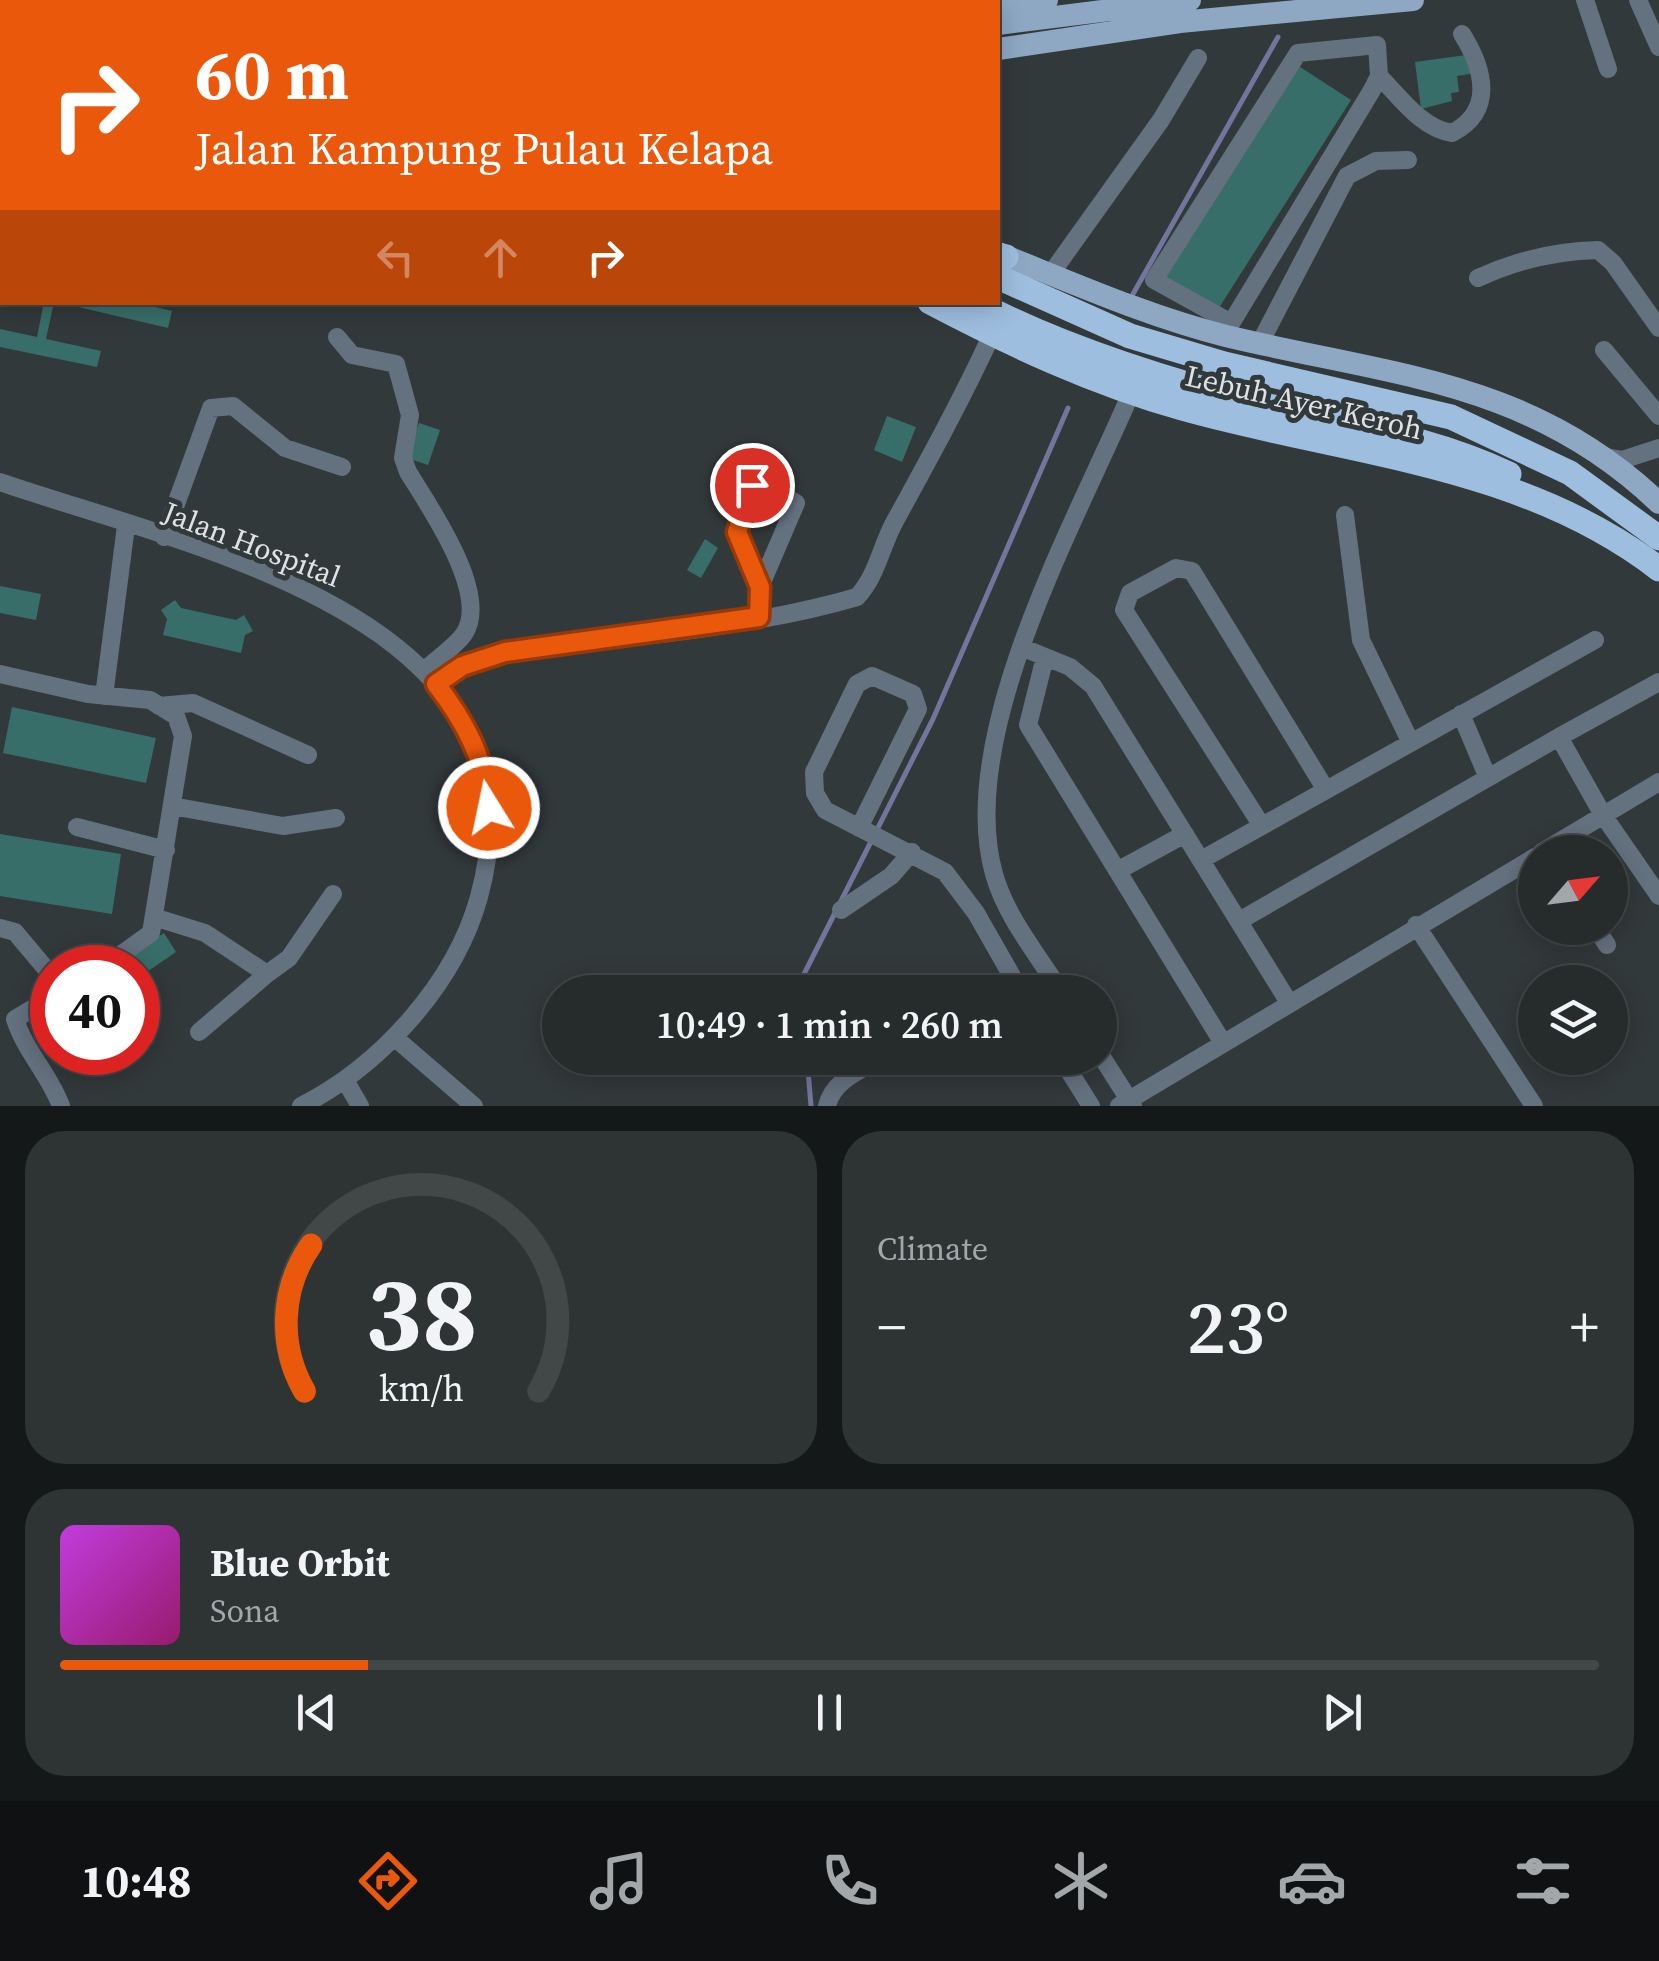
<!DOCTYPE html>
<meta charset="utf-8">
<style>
body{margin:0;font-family:"Source Serif 4",serif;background:#2e3334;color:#f1f3f6;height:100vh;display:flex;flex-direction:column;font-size:38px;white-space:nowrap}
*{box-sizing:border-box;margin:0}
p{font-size:32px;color:#a4a7a9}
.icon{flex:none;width:55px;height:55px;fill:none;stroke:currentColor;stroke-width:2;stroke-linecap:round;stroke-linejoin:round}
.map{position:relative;height:1106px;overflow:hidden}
.details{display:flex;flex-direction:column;gap:25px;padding:25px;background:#151818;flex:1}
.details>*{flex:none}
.hud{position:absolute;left:0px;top:0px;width:1000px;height:305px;box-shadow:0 5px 25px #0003,0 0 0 2px #424748;background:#ea580c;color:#fff;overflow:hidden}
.needle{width:65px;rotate:62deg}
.controls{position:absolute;left:1518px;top:835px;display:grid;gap:20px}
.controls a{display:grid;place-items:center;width:110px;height:110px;border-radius:50%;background:#262b2c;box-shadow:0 5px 25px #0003,0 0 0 2px #424748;font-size:50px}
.speed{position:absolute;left:30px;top:945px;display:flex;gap:20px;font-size:50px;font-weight:700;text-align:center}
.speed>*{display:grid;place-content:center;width:130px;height:130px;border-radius:50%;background:#262b2c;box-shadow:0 5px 25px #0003,0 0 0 2px #424748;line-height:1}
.speed .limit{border:15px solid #d22;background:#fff;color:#111}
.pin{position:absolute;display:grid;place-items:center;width:85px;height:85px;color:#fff;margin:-42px;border:5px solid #fff;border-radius:50%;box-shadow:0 2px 10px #0007}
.me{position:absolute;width:110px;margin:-55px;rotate:350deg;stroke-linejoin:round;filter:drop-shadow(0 0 8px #0008)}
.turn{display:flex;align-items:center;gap:35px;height:210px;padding:0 30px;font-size:45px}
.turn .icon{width:130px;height:130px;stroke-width:2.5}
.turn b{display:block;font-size:70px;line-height:85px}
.lanes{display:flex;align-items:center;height:95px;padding:0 30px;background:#0003;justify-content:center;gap:50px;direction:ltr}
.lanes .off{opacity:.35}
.big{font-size:75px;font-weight:600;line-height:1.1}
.details .widget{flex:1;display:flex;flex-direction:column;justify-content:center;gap:15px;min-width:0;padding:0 35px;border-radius:40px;background:#2e3334}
.details .dial{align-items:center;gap:0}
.dial svg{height:260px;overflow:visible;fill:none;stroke:#424748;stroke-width:7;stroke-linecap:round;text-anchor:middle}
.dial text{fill:#f1f3f6;stroke:none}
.song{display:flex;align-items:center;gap:30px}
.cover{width:120px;height:120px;border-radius:15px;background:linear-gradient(135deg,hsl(290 70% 55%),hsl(320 70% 35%))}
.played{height:10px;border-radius:5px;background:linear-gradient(90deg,#ea580c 20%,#424748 20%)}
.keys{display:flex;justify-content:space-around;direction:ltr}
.heat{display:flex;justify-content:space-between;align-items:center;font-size:55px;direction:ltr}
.details .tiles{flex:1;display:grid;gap:25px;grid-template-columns:1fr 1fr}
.widget:last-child{grid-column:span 2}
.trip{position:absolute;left:542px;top:975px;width:575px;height:100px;border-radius:50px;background:#262b2c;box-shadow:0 5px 25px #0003,0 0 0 2px #424748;font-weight:600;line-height:100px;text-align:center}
.tab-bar{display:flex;height:160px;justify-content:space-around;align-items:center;background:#0f1112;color:#a4a7a9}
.tab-bar .icon{width:70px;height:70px}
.tab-bar .selected{color:#ea580c}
.tab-bar b{font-size:45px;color:#f1f3f6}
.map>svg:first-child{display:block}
</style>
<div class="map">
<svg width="1659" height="1106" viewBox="0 0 1659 1106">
<rect width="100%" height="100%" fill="#32393b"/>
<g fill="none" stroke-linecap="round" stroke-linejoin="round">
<path stroke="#73769c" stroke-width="5" d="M1133,294L1278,37
M801,992L800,982L933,719L1068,408
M807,1058L811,1106"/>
</g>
<path fill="#386e69" d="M1474,54L1476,73L1457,76L1459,92L1451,93L1452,101L1421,109L1415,62Z
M1297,65L1351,100L1217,311L1163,276Z
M44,302H54L46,339L101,351L97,367L0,347V329L37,337Z
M57,302H134L172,311L168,328Z
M887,416L916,427L902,462L874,450Z
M419,423L440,430L428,465L407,458Z
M705,539L718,548L701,578L687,570Z
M0,586L41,594L36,620L0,613Z
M175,600L181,608L236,620L244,615L253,631L245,635L241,653L163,635L167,619L161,610Z
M12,707L156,738L146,783L3,753Z
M0,834L121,854L112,914L0,896Z
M164,933L176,952L138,978V968H112Z"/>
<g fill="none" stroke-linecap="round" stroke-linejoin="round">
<path stroke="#64717e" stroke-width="18" d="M648,0L650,2
M861,0L863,2
M892,0L894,2
M1585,0L1608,69
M1638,0L1659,47
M1379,76C1400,97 1422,129 1452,133C1495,111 1484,69 1462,34
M1050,275L1161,120L1198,58
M1478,278C1517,260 1555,251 1598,250L1613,263L1659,328
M1224,335L1372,90L1379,76L1377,45L1298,53L1154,280L1228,321
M337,337L352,355L396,364L410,415L403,458L408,472C428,505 491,594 464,634C455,647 436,659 424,671
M1260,343L1347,176L1376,161L1408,160
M1604,350L1659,416
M1604,457L1622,460L1659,448
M0,482C190,548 556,616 479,897C455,984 380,1066 301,1106
M1345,515L1361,640L1411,743
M164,537L211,408L233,406L285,448L342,467
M759,617C765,557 723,559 748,489L758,483L796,503L760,587
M1021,647L1070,667L1093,686L1288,1001
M1045,657L1028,725L1223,1043
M0,674L88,694L150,700L176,716L183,736L151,933L102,968
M1659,682L1559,737L1603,815L1659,896
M436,684C496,642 573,644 644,636C714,628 789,617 857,597C877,576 881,546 895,521C929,459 962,399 992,334
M104,696L126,526
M159,706L193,703L308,755
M1461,714L1488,778
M172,806L283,826L336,818
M1262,826L1124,610L1130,593L1176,568L1192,571L1326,790
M77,827L166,850
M859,828L918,709L913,694L872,676L857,684L814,772L815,793L825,810L945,872L976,913L1021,992
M1542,852L1659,782
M1201,860L1595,640
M1119,870L1185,834
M841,910L891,876L912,852
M154,917L205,933L267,974L289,958L333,894
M1239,921L1559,737
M1416,925L1534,1106
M0,928L15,932L52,976
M1596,928L1607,945
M992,992L1013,980
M1061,992C1038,955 1006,917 994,874C955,735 1077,520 1131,393
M52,997L15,1019C25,1051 49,1074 61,1106
M199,1032L267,974
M394,1037L474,1106
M1100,1054L1133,1106
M1061,1058L1091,1106
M345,1080L360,1106
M827,1106C833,1080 861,1070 882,1058
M1119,1106L1535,857"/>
<path stroke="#8ea8c3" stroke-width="22" d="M826,2L827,0
M998,6L1047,0
M998,24L1190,0
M998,49L1180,22L1413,0
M998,253C1073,283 1147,316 1226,336C1388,375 1531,380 1659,503"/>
<path stroke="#9ebedf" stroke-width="25" d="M0,143H2
M0,192L2,190
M998,255L1006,257
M998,277L1130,336L1224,364L1451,417L1570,473L1659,538
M930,302C1012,345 1093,383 1182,408C1345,454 1520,462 1659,569
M976,302C1059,347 1181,385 1273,407C1353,426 1433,438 1509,474"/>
</g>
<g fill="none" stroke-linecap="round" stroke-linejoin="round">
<g stroke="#983908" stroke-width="25">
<path id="route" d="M489,808C485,759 466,723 436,684L462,666L505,652L759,617L760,587L737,532L752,485"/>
</g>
<use href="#route" stroke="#ea580c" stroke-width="18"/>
</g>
<g text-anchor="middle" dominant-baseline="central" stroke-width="10" stroke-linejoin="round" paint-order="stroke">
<g font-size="30" fill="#dee2e4" stroke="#32393b">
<text transform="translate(1304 402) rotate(13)">Lebuh Ayer Keroh</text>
<text transform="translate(252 544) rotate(21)">Jalan Hospital</text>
</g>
</g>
</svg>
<div class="controls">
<a><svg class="needle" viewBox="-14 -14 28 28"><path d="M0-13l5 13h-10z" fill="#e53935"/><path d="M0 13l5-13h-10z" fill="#a4a7a9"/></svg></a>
<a><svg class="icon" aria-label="layers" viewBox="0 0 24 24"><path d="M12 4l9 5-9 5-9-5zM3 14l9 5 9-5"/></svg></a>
</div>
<div class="speed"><div class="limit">40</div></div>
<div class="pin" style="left:752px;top:485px;background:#d93025"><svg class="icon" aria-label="arrive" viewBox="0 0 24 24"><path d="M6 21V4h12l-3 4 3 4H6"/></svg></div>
<svg class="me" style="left:489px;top:808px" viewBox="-20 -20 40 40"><circle r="17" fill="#ea580c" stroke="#fff" stroke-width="3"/><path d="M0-11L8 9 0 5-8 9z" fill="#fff"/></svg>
<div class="trip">10:49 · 1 min · 260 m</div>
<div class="hud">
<div class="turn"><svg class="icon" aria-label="right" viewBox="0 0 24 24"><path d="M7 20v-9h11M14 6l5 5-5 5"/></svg><div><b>60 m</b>Jalan Kampung Pulau Kelapa</div></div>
<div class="lanes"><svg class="icon off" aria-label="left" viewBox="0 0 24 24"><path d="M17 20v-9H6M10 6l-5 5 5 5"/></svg><svg class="icon off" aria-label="ahead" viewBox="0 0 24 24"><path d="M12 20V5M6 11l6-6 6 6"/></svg><svg class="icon" aria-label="right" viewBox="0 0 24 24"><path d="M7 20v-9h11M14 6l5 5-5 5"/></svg></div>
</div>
</div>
<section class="details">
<div class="tiles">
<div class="widget dial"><svg viewBox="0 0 100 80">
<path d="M14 69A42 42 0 1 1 86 69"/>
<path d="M14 69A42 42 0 0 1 16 24" stroke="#ea580c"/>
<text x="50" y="56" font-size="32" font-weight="700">38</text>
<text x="50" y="72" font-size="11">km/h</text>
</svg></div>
<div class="widget"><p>Climate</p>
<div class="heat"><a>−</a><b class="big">23°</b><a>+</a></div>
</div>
<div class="widget">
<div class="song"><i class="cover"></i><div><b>Blue Orbit</b><p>Sona</p></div></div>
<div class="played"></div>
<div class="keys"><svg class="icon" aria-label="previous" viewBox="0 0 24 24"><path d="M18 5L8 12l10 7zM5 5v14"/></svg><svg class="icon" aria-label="pause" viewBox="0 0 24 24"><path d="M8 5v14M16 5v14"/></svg><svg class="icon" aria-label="next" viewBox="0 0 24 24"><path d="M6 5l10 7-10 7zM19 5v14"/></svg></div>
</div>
</div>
</section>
<nav class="tab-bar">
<b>10:48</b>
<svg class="icon selected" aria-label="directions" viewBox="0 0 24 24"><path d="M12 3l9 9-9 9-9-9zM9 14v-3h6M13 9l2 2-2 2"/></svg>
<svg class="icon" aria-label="music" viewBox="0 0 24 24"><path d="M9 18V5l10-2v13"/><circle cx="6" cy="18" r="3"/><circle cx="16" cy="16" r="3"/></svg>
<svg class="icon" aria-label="phone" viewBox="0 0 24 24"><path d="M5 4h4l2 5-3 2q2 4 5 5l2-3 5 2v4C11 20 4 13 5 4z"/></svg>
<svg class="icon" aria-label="climate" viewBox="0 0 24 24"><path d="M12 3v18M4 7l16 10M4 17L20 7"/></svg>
<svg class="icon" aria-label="car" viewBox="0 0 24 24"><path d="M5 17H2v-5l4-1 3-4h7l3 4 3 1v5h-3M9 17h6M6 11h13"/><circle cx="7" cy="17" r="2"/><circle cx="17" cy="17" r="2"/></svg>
<svg class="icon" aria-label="filters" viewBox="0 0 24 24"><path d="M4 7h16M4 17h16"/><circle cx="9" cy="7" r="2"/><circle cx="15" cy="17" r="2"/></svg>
</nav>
